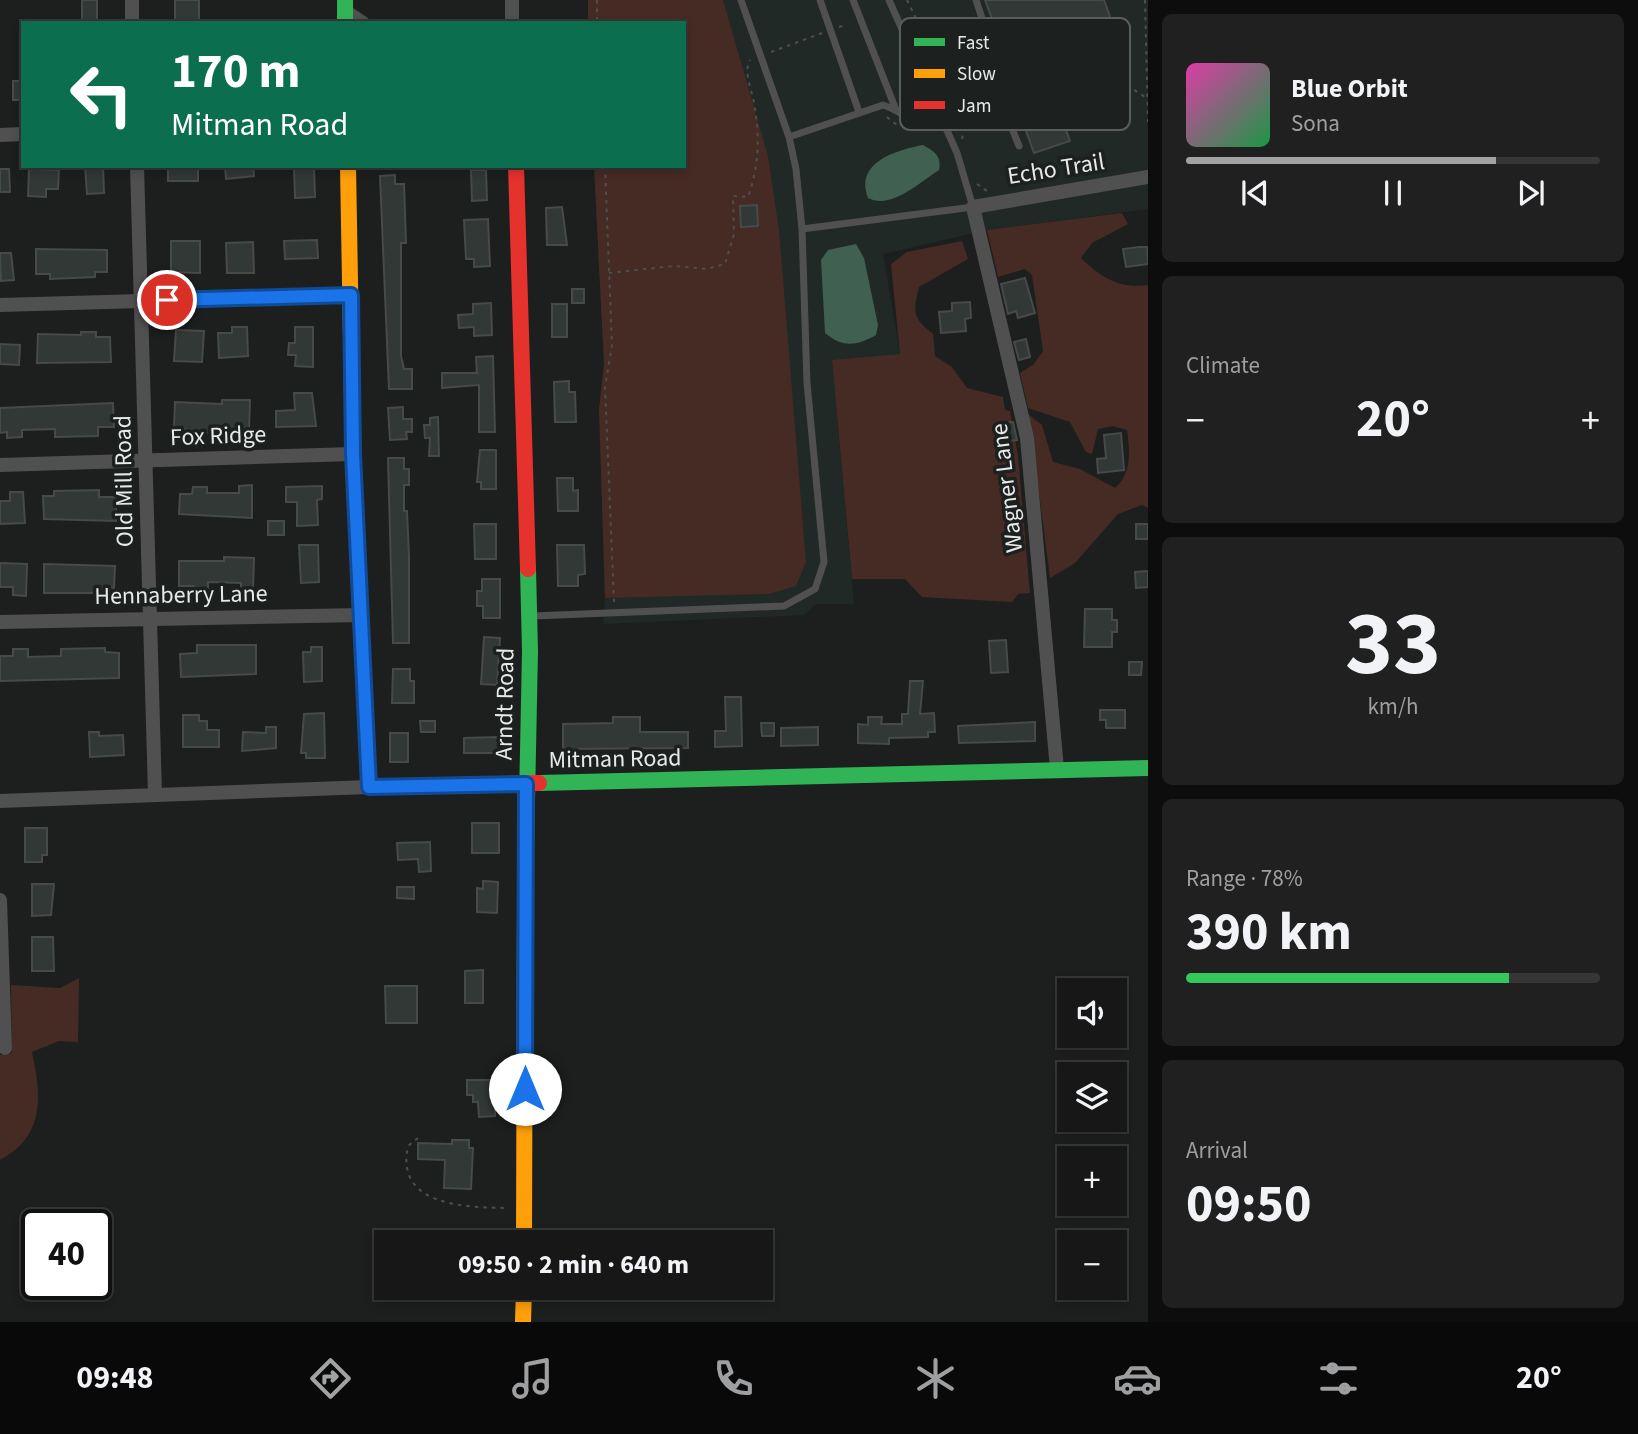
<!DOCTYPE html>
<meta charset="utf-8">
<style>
body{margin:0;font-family:"Source Sans 3",sans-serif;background:#1f201f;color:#f1f3f6;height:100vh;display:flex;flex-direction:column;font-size:26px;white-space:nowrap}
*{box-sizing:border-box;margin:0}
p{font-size:23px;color:#9e9fa1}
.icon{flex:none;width:38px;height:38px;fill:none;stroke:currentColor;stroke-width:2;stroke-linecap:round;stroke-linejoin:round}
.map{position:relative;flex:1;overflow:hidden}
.drawer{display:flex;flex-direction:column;gap:14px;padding:14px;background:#0c0d0c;width:490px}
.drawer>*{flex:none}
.banner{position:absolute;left:21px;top:21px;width:665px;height:147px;border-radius:0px;box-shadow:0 4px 10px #0003,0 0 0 2px #353635;background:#0b6e4f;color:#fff;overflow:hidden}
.buttons{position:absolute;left:1057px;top:978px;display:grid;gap:14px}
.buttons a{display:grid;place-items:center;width:70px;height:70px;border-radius:0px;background:#161716;box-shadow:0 4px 10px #0003,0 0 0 2px #353635;font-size:35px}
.speed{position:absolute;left:21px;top:1209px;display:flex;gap:14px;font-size:35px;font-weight:700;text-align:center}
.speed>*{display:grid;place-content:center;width:91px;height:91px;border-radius:50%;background:#161716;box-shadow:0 4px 10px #0003,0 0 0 2px #353635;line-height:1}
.speed .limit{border:4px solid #111;border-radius:10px;background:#fff;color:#111}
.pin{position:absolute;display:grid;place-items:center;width:60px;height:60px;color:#fff;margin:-30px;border:4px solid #fff;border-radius:50%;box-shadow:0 2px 7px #0007}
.me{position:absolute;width:77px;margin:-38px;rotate:0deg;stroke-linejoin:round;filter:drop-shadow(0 0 5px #0008)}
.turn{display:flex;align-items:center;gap:24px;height:147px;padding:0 35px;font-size:32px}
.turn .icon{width:91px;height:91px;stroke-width:2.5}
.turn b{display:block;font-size:49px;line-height:60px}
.big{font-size:52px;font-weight:700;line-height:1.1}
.drawer .tile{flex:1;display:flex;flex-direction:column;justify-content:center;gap:10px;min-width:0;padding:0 24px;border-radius:10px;background:#1f201f}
.drawer .dial{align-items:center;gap:0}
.dial b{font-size:91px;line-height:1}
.song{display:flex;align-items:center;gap:21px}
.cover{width:84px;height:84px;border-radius:10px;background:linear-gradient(135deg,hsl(320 70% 55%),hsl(140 70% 35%))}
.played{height:7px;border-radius:4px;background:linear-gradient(90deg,#a0a3a2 75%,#353635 75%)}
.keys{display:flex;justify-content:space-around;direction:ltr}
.heat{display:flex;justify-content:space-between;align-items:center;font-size:38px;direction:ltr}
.charge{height:10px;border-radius:5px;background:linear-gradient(90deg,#34c759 78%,#353635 0)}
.trip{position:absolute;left:374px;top:1230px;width:399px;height:70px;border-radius:0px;background:#161716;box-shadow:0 4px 10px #0003,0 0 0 2px #353635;font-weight:700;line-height:70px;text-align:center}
.menu{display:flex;height:112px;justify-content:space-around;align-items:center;background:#090909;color:#9e9fa1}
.menu .icon{width:49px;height:49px}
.menu .current{color:#a0a3a2}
.menu b{font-size:32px;color:#f1f3f6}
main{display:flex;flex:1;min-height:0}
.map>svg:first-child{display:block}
</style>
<main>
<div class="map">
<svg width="1148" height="1322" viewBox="0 0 1148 1322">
<rect width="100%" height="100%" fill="#1d1f1e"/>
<path fill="#202925" d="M588,0H1148V209L987,230L883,254L900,354L832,361L854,604H816L804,615L603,624L605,598L599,409L604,364L594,166H684V23H588Z"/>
<path fill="#452b23" d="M588,0H723L768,156L779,230L806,562L796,586L769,594L605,598L599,409L604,364L594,166H684V23H588Z
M1122,213L1128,224L1092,243L1081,258C1102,278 1119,289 1148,285V508L1142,505L1118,514L1075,563L1050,578L1029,415L1042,425L1053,462L1080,469L1115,488C1132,473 1130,451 1127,430L1113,426L1098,429L1092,454L1086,452L1070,422L1028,408L1020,373L1033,365L1043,351L1032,275L1025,269L998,277L987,230Z
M962,241L968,259L919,287C913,312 912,318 933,334L935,356L952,367L967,388L1003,397L1005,410L1010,411L1018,456L1030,593L1018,594L1012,602L922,597L905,579H852L832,360L900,354L891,264L907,252Z
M79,978L78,1042L59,1041L32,1052C41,1094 46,1136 0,1160V1055L12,1053L11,985L60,988Z"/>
<path fill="#406151" d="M923,145C934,151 942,156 939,170C920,182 891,210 868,198C854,162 897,150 923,145Z
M856,244L864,258L878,325L876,335C856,346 843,348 825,333L821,260L828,250Z"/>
<path fill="#313835" stroke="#484949" stroke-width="2" d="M82,0H97V23H82Z
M175,0H199V23H175Z
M985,0H1104L1119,42L1102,49L1110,70L1103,72L1105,75L1053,94L1070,141L1034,153L1019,111L1033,106L1023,78L1015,80Z
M13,81H23V100H13Z
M85,166H103L104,193L87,194Z
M168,166H198V181H168Z
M225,166H253L254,176L226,179Z
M294,166H314L315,197L295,198Z
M0,169H9L10,192H0Z
M29,169L59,170L58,189H46V197L28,196Z
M471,170H486L487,200L472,201Z
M395,175V184H404L406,243H401V356L404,369H412V389H389L380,176Z
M757,205L758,226L741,227L740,206Z
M562,207L567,245H547L546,208Z
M488,219L490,266L474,267V259H466L464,220Z
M317,240L318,258L285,259L284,241Z
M171,241H200V273L171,272Z
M253,242L254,273H227L226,243Z
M1139,247H1147L1148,264L1126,267L1123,249Z
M36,249L107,250V272H95V277L50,279V274H36Z
M0,253H11L14,280L1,281Z
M1025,278L1035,313L1018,318L1016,311L1008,314L1001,284Z
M572,289H584V303H572Z
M970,302L971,318L965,319L966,331L941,333L939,312L952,311V303Z
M491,303L492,335L474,336V327L459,328L458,315L473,314V304Z
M552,304H567V337H552Z
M232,327H247L248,356L219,358L218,333H232Z
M295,327H313V367L295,366L296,355H288L289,343H295Z
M176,330L204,331L202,362L174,361Z
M81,332H96V337H110L111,362L37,363L38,334L81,335Z
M1026,339L1030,357L1019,360L1014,342Z
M0,344L20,345L19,365L0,364Z
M493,356L495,432H479V385L442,388V373H477L476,357Z
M569,381V392H575L576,422H555L554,382Z
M294,393H312L316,426L276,427V411L295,410Z
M222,400H250L249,430L204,433L174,427L175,402L222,404Z
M113,403L114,427H98V436L55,437V429L22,430V437L7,438V432L0,433V408Z
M403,407V419H412V432H406L407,439L390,440L388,408Z
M438,417L439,456H429L430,438H425L424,425H430V418Z
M1013,422L1017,440L1001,442L1000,423Z
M1121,433L1124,470L1098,473L1097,459L1106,458L1104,435Z
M480,450H496V489H481V482H477Z
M388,458H404V469H409V485H404V511H407L409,556V643H393Z
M557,478H573V491L578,490V511H558Z
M252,485V518L179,514L180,494H192L193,487H207V493H239V486Z
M322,486V499L317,500L318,525L297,526V502H286V487Z
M99,490V497H116V521L44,519L43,496H54V491Z
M10,492H23L25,523L0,524V501H10Z
M268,521H284V535H268Z
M474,524H496V559H475Z
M1136,524H1148V539H1136Z
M299,545H318L319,582L301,583Z
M557,545H584L585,574L578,575V586H558Z
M224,557L254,558L253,590L241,589V583L208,582V591H194V586H179V561H224Z
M0,563L27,564L26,596L13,595V587H0Z
M44,564L115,566L114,588L102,587V593H44Z
M1148,571V587L1136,588L1135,572Z
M482,579H500V618H483V606H477V591H482Z
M1085,609H1112V620H1117V632H1112V647H1084Z
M484,637L500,638L497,685L481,684Z
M1006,640L1008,672L991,673L989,641Z
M197,645H256V674L181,677L180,654L197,653Z
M311,647H322V681L304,682L303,652H311Z
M105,648V652L119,653V678L0,681V656H13V649H28V657L61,656V649Z
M1129,662H1142L1141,675H1129Z
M393,669H410V681H414V703H392Z
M910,681H923L920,714L934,713L935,732H928V737L889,738V744L858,743V724L868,725V717H882L881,724H902V714H908Z
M725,697H741L742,746L715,747V731H726Z
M1100,710H1125V728H1106V720H1100Z
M324,713L325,758H306V753H301L304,714Z
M183,715H199V721H207V730H219V747H183Z
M613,717H640V732H688V748L563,749V724L613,723Z
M420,721H435V732H421Z
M1035,722V741L959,743L958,726Z
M761,723H774V736H762Z
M266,727H276V748L242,751L243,732L266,733Z
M818,727V745L781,746V728Z
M89,732H99V736L123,735L124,755L90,757Z
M390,733H408V762H390Z
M498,737V753H464V738Z
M472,823H499V853H472Z
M25,828H47V855H42V862H25Z
M430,842L431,871L419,872L418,859L398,860L397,843Z
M483,881L498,882L497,913L477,912V888L483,889Z
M32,884H54L51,915L32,916Z
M397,887H414V899L397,898Z
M32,937H53L54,971H32Z
M483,970V1003H465V971Z
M385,986H417V1023H386Z
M467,1080H495V1116L479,1117L478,1102H473V1095H467Z
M452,1140H469V1148H473L471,1189L444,1188L445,1160L418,1159V1143L452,1144Z"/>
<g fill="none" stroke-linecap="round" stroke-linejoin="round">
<path stroke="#4d4f4e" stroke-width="2" stroke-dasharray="3.5 5" stroke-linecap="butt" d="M597,0V23
M907,0L955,99L989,82
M1145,0L1148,122
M839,27L846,25
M771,52L822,33
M1106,71L1145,97
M1010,84L1023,79
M887,117L898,126
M962,139L965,123
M605,166L612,345L605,387L614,602
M977,184L987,191
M609,273L674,266L707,269L725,264L734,234L733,196L748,197C760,163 760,132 753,98C750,86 744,70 750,60
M418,1138L408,1146C395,1206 464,1207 506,1208"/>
<path stroke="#505050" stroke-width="7" d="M820,0L859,112
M853,0L896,110
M976,0L1000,73L999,96
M789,137L883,105C899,110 911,122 928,127L999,96L1019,146
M802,229L973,207L957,153L889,0
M533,616L784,606L815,589L824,562L807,383L802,229L796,169L789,137L741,0"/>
<path stroke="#505050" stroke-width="14" d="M132,0V23
M512,0V23
M345,11L363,23
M0,135L23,134
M137,166L155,794
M0,305L351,295
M0,465L353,454
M0,622L362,615
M1057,769L1027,438L973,207L1148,177
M0,801L369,787
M0,900L5,1048"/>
<path stroke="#30b455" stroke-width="16" d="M345,0V23
M539,783L1148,768
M525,899L530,651L528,569"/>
<path stroke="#ff9f0a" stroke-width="16" d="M348,166L353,454L362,647
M524,1242L525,899
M523,1322L524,1288"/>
<path stroke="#e5322d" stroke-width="16" d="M516,166L528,569
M362,647L369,787L539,783"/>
</g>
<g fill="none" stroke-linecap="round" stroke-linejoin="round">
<g stroke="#114b97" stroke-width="18">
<path id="route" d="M167,300L351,295L353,454L369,787L526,784L525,1089"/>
</g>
<use href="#route" stroke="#1a73e8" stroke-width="12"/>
</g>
<g text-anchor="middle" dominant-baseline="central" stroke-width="7" stroke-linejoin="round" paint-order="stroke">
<g font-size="24" fill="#e7eae9" stroke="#1c201e">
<text transform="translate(1056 169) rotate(-9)">Echo Trail</text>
<text transform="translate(218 436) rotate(-2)">Fox Ridge</text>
<text transform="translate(124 481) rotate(-91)">Old Mill Road</text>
<text transform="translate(1007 488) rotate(-97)">Wagner Lane</text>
<text transform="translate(181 595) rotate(-1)">Hennaberry Lane</text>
<text transform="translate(505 704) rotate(-89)">Arndt Road</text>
<text transform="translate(615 759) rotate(-1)">Mitman Road</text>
</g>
</g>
<rect x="900" y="18" width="230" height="112" rx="10" fill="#1c201e" stroke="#595d5b" stroke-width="2"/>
<rect x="914" y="38" width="31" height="8" fill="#30b455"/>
<rect x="914" y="69" width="31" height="9" fill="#ff9f0a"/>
<rect x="914" y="101" width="31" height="8" fill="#e5322d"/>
<g font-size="19" fill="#e7eae9">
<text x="957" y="49">Fast</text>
<text x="957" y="80">Slow</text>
<text x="957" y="112">Jam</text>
</g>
</svg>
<div class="buttons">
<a><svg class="icon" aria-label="sound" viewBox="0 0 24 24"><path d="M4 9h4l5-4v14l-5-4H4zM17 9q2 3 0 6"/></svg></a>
<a><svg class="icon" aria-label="layers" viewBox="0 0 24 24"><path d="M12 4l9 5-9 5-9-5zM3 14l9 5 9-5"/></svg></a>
<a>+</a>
<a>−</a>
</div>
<div class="speed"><div class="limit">40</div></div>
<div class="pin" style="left:167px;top:300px;background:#d93025"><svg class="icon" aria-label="arrive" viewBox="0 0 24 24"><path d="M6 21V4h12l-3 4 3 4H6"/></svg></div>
<svg class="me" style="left:525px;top:1089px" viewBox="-20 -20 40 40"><circle r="19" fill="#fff"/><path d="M0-13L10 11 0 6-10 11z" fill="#1a73e8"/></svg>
<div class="trip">09:50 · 2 min · 640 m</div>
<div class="banner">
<div class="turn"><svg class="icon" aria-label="left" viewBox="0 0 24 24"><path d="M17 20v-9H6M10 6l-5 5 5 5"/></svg><div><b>170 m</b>Mitman Road</div></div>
</div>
</div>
<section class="drawer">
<div class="tile">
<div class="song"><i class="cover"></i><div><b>Blue Orbit</b><p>Sona</p></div></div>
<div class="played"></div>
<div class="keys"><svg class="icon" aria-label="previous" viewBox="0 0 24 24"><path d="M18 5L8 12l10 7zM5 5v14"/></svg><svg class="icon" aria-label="pause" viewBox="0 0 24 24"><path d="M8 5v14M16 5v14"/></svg><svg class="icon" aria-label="next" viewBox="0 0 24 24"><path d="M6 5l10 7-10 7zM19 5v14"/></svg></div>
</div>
<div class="tile"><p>Climate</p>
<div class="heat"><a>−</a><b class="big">20°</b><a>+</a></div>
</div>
<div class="tile dial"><b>33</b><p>km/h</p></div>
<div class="tile"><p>Range · 78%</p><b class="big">390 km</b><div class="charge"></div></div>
<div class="tile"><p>Arrival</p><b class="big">09:50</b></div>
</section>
</main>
<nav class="menu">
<b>09:48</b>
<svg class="icon current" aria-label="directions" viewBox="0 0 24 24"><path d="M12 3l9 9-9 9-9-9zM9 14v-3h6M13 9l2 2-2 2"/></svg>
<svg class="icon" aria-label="music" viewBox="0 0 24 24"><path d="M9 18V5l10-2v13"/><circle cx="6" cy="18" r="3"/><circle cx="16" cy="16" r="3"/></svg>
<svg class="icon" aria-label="phone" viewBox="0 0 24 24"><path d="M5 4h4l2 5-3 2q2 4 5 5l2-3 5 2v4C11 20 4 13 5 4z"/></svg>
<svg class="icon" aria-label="climate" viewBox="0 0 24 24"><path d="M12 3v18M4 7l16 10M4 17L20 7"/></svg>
<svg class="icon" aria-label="car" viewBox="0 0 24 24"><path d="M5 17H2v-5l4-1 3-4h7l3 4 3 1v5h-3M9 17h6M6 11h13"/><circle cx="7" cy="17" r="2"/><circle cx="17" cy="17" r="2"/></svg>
<svg class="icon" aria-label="filters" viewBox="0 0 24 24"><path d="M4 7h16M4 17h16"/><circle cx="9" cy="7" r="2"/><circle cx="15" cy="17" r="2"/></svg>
<b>20°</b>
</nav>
